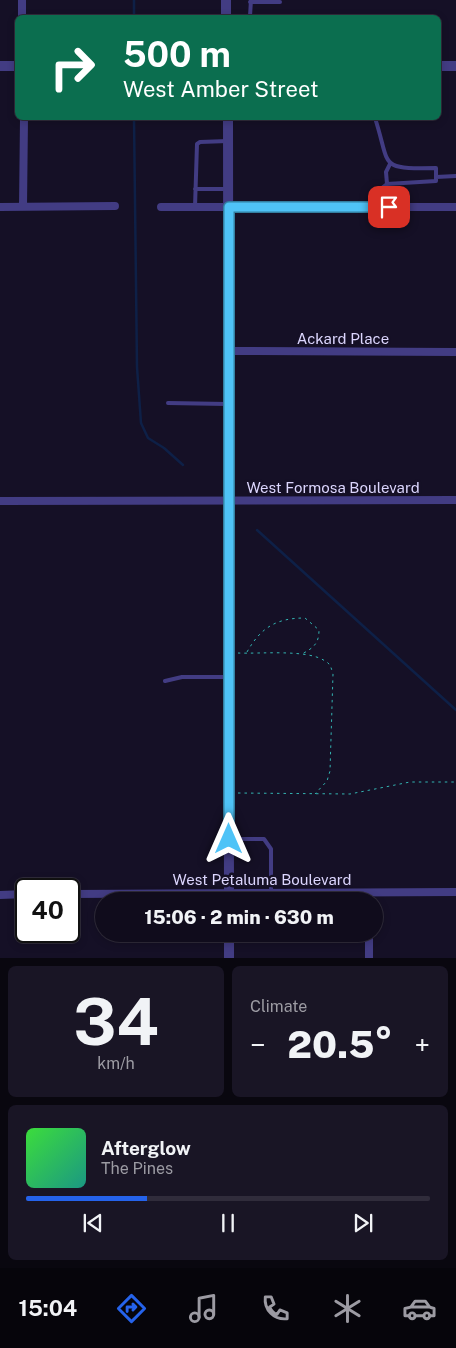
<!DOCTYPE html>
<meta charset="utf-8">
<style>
body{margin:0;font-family:"Public Sans",sans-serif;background:#191525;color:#f1f3f6;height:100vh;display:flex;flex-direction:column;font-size:19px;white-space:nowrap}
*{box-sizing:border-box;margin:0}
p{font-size:16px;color:#9c9ba3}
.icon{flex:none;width:28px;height:28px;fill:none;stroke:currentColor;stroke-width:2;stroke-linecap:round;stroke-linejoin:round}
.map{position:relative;height:958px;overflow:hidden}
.sheet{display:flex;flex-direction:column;gap:8px;padding:8px;background:#09070f;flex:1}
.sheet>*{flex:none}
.guide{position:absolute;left:15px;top:15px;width:426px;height:105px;border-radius:8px;box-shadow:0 2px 8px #0003,0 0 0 1px #302c3b;background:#0b6e4f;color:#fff;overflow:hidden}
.speed{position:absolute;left:15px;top:878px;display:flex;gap:10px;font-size:25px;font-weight:700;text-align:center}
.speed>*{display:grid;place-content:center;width:65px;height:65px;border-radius:50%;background:#100c1c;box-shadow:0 2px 8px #0003,0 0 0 1px #302c3b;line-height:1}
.speed .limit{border:2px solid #111;border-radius:8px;background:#fff;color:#111}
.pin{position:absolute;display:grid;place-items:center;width:42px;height:42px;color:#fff;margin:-21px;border-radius:10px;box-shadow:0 2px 8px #0006}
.me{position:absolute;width:55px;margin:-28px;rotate:0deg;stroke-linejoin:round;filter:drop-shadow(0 0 4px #0008)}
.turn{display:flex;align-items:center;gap:18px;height:105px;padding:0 25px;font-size:22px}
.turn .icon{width:65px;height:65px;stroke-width:2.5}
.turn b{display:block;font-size:35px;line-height:42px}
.big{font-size:38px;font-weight:800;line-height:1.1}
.sheet .card{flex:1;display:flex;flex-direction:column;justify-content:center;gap:8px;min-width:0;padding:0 18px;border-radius:8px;background:#191525}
.sheet .dial{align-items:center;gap:0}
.dial b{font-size:65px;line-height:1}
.song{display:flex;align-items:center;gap:15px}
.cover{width:60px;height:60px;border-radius:8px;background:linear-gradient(135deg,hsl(120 70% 55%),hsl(170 70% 35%))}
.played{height:5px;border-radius:2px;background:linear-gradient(90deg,#2563eb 30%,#302c3b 30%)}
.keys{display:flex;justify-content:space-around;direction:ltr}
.heat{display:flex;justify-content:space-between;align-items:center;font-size:28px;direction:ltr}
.sheet .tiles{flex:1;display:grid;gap:8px;grid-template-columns:1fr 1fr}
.card:last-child{grid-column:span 2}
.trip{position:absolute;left:95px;top:892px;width:288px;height:50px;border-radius:25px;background:#100c1c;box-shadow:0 2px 8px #0003,0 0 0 1px #302c3b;font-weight:800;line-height:50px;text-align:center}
.menu{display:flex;height:80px;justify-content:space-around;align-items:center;background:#06050b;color:#9c9ba3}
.menu .icon{width:35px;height:35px}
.menu .selected{color:#2563eb}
.menu b{font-size:22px;color:#f1f3f6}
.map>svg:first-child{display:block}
</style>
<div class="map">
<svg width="456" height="958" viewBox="0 0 456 958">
<rect width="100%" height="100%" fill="#151026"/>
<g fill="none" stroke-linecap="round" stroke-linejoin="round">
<path stroke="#0e2047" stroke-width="2.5" d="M134,18V0
M134,118L137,367L141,423L148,438L164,448L183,465
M257,530L456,710"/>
<path stroke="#33b4b2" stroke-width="1" stroke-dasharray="2.5 4" stroke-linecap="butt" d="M247,652C261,627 277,618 305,618L319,630C319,644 313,648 302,654
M238,653C260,654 308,649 325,661C331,664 331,668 333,674L330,771L327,781L315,794
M238,793L350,794L410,782H455"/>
<path stroke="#423c83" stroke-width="4" d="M250,2H280
M250,16L251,0
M226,17L250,18
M375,118C391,167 377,169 436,168V177L456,176
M387,184L386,172L390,164
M195,189H227
M372,206L373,195L387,184L436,181V177
M195,207L197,144L200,142L228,141
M168,403L227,404
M165,681L182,677H227
M229,839H264L271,849V893
M169,893V901
M205,934H208"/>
<path stroke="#423c83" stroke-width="8" d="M22,0V18
M0,207L115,206
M23,207L24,118
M161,207H456
M230,351L456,352
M0,501L456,500
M69,894L456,892
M0,895L26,894
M369,934V958"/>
<path stroke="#423c83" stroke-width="10" d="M226,0V18
M0,66H18
M439,66H456
M228,118L229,901
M229,934V958"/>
</g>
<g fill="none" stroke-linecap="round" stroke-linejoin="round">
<g stroke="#337fa1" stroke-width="12">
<path id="route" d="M229,839V207H389"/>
</g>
<use href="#route" stroke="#4fc3f7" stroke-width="9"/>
</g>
<g text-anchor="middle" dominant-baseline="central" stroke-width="5" stroke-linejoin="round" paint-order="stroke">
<g font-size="15" fill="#dcd6fe" stroke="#151026">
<text x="343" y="338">Ackard Place</text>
<text x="333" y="487">West Formosa Boulevard</text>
<text x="262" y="879">West Petaluma Boulevard</text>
</g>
</g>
</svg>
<div class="speed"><div class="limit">40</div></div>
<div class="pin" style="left:389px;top:207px;background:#d93025"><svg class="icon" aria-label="arrive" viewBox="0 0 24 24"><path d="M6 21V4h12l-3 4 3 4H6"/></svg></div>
<svg class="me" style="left:229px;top:839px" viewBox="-20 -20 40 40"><path d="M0-17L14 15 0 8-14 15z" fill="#4fc3f7" stroke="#fff" stroke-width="4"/></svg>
<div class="trip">15:06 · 2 min · 630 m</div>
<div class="guide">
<div class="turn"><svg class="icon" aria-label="right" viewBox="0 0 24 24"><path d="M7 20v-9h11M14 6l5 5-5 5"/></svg><div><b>500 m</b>West Amber Street</div></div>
</div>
</div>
<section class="sheet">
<div class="tiles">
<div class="card dial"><b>34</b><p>km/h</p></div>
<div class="card"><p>Climate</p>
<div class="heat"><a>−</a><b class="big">20.5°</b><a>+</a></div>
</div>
<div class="card">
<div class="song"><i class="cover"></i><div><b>Afterglow</b><p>The Pines</p></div></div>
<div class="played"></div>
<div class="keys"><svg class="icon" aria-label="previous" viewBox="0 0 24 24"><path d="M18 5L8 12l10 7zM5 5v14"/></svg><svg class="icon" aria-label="pause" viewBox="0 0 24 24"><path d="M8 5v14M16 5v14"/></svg><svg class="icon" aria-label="next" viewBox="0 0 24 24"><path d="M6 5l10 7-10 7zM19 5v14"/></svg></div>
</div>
</div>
</section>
<nav class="menu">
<b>15:04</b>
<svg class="icon selected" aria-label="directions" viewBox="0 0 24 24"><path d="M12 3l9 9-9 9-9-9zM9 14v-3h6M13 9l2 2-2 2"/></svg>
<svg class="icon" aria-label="music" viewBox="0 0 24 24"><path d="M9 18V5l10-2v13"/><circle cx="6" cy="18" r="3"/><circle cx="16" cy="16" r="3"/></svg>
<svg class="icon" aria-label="phone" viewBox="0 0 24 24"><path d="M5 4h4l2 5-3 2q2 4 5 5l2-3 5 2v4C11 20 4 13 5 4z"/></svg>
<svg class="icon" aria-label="climate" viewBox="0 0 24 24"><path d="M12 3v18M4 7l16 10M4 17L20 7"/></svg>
<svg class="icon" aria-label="car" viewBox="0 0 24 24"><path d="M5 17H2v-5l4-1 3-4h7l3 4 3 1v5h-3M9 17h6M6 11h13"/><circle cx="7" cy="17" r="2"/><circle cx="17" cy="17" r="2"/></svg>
</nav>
